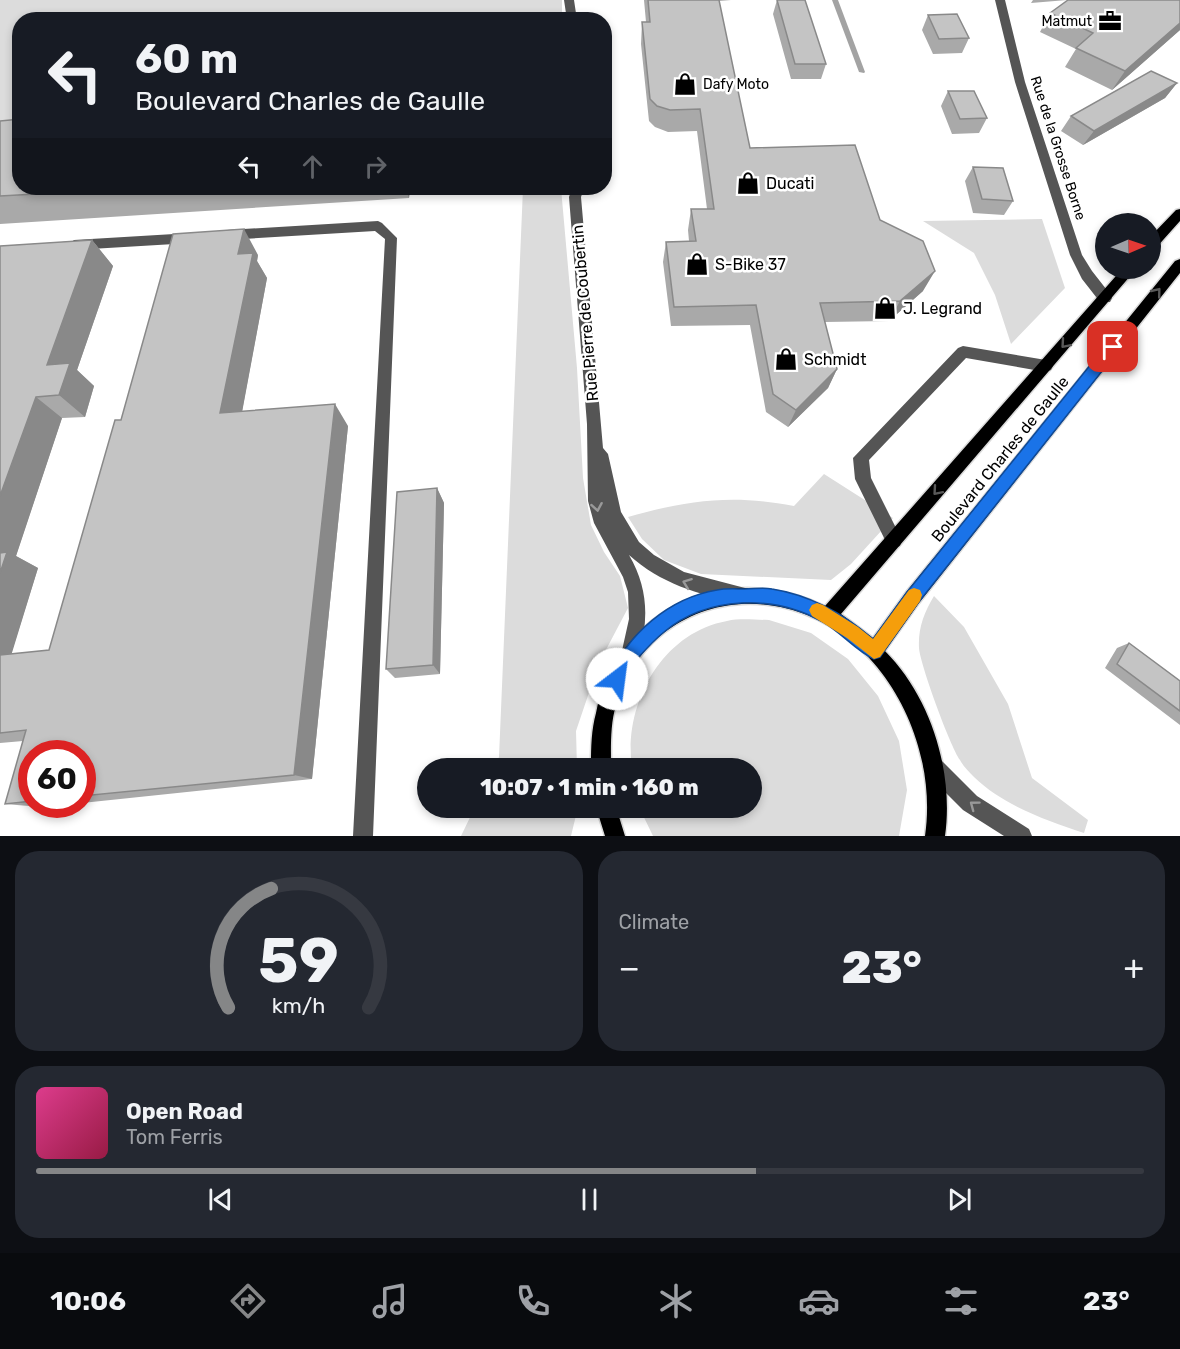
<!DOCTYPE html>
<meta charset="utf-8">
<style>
body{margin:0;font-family:Rubik,sans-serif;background:#242831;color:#f1f3f6;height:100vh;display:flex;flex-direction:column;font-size:22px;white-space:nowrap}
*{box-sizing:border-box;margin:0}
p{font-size:20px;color:#9ea1a6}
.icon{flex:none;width:33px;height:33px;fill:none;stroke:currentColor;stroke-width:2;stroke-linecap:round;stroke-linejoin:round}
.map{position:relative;height:836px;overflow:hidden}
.panel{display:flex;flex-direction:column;gap:15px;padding:15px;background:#0d0f14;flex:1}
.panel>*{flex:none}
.hud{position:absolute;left:12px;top:12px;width:600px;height:183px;border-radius:24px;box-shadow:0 3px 9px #0003;background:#171b24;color:#f1f3f6;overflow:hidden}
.needle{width:39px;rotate:88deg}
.buttons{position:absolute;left:1095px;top:213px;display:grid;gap:12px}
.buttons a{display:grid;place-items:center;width:66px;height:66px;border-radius:50%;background:#171b24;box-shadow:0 3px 9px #0003;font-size:30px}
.speed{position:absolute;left:18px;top:740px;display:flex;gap:12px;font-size:30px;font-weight:700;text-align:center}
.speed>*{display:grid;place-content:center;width:78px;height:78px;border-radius:50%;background:#171b24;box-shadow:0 3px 9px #0003;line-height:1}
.speed .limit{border:9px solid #d22;background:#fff;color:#111}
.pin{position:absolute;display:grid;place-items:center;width:51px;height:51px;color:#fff;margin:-26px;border-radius:12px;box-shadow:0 3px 9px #0006}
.me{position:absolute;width:66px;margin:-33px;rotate:30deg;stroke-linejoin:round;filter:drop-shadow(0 0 4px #0008)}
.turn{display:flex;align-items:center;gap:21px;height:126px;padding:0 24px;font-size:27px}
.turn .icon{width:78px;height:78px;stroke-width:2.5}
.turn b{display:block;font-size:42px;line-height:51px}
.lanes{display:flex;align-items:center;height:57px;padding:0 24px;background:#0003;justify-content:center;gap:30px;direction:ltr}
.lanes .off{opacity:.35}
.big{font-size:45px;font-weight:800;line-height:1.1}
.panel .card{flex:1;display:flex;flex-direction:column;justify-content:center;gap:9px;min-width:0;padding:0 21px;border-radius:24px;background:#242831}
.panel .dial{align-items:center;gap:0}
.dial svg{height:156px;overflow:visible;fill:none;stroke:#363941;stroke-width:7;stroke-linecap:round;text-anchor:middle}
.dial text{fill:#f1f3f6;stroke:none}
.song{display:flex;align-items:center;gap:18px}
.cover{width:72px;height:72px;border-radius:9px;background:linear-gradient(135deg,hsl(330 70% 55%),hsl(340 70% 35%))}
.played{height:6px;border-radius:3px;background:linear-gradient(90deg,#858687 65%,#363941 65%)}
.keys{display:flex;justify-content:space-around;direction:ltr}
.heat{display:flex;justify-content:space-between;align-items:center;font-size:33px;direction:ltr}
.panel .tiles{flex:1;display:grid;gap:15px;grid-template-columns:1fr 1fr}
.card:last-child{grid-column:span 2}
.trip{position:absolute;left:417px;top:758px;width:345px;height:60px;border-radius:30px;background:#171b24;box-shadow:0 3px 9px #0003;font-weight:800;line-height:60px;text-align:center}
.menu{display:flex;height:96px;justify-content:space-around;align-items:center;background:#090b0e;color:#9ea1a6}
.menu .icon{width:42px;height:42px}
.menu .active{color:#858687}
.menu b{font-size:27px;color:#f1f3f6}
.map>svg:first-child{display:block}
</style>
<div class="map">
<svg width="1180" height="836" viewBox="0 0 1180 836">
<rect width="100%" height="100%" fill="#fff"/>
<path fill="#dcdcdc" d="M0,0H562V20H20L19,127L0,129Z
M523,188H561L577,368L583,478L591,525L604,552L620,576L628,608L599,663L576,731L577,768H494L499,757Z
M1042,219L1065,288L1011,344L995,295L974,253L923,221Z
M824,474L893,518L851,564L831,580L701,574L664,560L642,539L628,517C687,500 733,494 794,506Z
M934,596L964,627L1008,704L1032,778L1088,820L1084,833C1046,820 1004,806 974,777C969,772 963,766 960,760C950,746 920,664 919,648C918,628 924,613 934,596Z
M769,620L811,633L848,659L878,696L899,741L907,790L899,836H653L639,807H752V768H632C623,705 661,633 727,621C740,618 756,620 769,620Z
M475,807H578L571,836H461Z"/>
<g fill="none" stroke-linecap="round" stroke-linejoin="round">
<path fill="#a3a3a3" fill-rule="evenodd" d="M832,0H838L865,72L864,73L859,72Z"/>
<g stroke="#dbdbdb" stroke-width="3">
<path id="major" d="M1180,209V221L1155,249L1150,251V237L1176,210Z
M1180,259V273L919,603L885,651C931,697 954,772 945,836H925C938,748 889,644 802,613C723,585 640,623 616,705C610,725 611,747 611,768H591C591,750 591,731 596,713C620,605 728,560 825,606L1123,268H1137L841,614L873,638L907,591L1175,261Z
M596,807H616L625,836H605Z"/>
</g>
<path fill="#555" fill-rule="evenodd" d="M564,0H574L577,20H567Z
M995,0H1005L1025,82L1082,255L1092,271L1110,294L1112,298L1110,302H1100L1082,279L1070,255L1015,82Z
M572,188H584L581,197L603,448L608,454L621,512L639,542L654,555L684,572L745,588L748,594L745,600L739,602C698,595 660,583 629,555C648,588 649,618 639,655L636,661L630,664L624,661L621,655L629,619L628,592L623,577L594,523L588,501L587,424L569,197Z
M378,221L382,223L397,238L373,836H353L385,239L375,231L227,240L221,235L227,230Z
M191,233L197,238L191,243L74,250L68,245L74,240Z
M963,346L1046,360L1051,362L1053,366L1051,370L1046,372L966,358L869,460L871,478L902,540L900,546L894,548L888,546L855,479L853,458L958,348Z
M933,756L940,759L977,796L1029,829L1032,836H1004L963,810L926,773L923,766L926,759Z"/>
<use href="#major" fill="#000" fill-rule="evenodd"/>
</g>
<path fill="#a9a9a9" d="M644,0H731L719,1L750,148L880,220L923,291L889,321L825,322L837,369L828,388L788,427L766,412L750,325L671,326L663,262L666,242L689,241L688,230L691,209H707L697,131L668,132L655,127L649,121L641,44L642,22H646Z
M777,0L826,64L821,79H791L773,14Z
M1033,0H1067L1031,3Z
M1180,0V30L1112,90L1065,67L1076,49L1040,32L1050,13Z
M928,15L969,38L962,53L933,54L922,30Z
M1177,83L1165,98L1083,145L1061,131L1071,116Z
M948,91L987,118L979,133L952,134L941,106Z
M0,121L20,188H410L409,198L0,224Z
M973,167L1013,201L1004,215L973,213L965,181Z
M92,240L113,266L77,370L94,386L85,417L62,418L16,556L38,568L11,654L49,650L121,420L258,255L257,261L267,278L242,411L348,426L312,779L82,803V753H32V804H70L41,807L5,804L23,741L0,743V246Z
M437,488L444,503L440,674L395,678L386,669Z
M1129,643L1180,681V725L1105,668L1117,648Z"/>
<path fill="#898989" d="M1180,23V30L1112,90L1125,71Z
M1177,83L1165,98L1083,145L1094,131Z
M406,188H410L409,198Z
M244,229L258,255L257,261L267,278L238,434L220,413L238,254Z
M92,240L113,266L77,370L94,386L85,417L59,395L47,365Z
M935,271L923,291L889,321L900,301Z
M837,369L828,388L788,427L796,410Z
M36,397L62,418L16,556L38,568L7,669L0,666V496Z
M335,404L348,426L312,779L294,775Z
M437,488L444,503L440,674L433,665Z"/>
<path fill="#c4c4c4" stroke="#898989" stroke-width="1.5" d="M648,0H719L750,148L855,145L880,220L923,241L935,271L900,301L820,303L837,369L796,410L773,394L756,305L674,307L666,242L696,241L691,209H714L700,109L670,110L657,106L650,99L642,22H650Z
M777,0H805L826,64H795Z
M1068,0H1180V23L1125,71L1076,48L1093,33L1050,13Z
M957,14L969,38L939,39L928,15Z
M1151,71L1177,83L1094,131L1071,116Z
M948,91H974L987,118L960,119Z
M20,119V188H142L0,196V121Z
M973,167L1003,168L1013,201L982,199Z
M244,229L238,254L253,253L220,413L335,404L294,775L82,796V753H32V801L5,804L26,730L0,733V655L49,650L115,420H121L173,234Z
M92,240L47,365L70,363L59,395L36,397L0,496V246Z
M437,488L433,665L386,669L397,492Z
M7,552L0,573V553Z
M1129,643L1180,681V711L1117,664Z"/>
<defs><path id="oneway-chevron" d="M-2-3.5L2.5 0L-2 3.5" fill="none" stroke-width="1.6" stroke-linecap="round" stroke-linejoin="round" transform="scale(1.5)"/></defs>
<g stroke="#595959">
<use href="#oneway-chevron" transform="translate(1157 292) rotate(-51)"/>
<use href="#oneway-chevron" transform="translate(1065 344) rotate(131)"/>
<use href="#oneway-chevron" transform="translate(937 491) rotate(131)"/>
</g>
<g stroke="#999">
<use href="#oneway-chevron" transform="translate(597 507) rotate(80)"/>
<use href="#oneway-chevron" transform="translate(687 583) rotate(-159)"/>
<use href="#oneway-chevron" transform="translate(974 805) rotate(-143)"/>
</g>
<path fill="#1a73e8" stroke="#114b97" stroke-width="1.5" d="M1113,342L1118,343L1119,347L1118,351L918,603L880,657L874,659C856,651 841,632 823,622C774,594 707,596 664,632C654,640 646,649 638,658C631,668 628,682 617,687L611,685L609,679C627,634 669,598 717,590C726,588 736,589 745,589C754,589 763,587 772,589C810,595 844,614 873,639L907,592L1108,343Z"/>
<path fill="#f59e0b" d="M914,588L920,590L922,595L920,601L880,657L874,659L847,638L812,616L809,610L812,605L817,603L823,605L858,627L873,639L909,590Z"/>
<defs>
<g id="office-bare" transform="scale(1.8)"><path d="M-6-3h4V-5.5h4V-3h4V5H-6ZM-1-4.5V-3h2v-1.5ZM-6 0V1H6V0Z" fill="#000" stroke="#fff" stroke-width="2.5" paint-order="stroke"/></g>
<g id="shop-bare" transform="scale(1.8)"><path d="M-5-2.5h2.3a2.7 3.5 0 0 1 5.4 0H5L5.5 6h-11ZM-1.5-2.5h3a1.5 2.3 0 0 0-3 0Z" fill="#000" stroke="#fff" stroke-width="2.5" paint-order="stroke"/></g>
</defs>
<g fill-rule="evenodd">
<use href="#office-bare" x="1110" y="21"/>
<use href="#shop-bare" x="685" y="84"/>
<use href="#shop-bare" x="748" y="183"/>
<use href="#shop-bare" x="697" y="264"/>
<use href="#shop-bare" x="885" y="308"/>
<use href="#shop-bare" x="786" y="359"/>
</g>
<g text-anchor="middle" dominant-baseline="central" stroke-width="5" stroke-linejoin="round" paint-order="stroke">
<g font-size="14" fill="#000" stroke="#fff" text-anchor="end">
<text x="1092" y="21">Matmut</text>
<text x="703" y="84" text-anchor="start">Dafy Moto</text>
</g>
<g font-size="14" fill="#000" stroke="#fff">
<text transform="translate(1058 148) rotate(72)">Rue de la Grosse Borne</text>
</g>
<g font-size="16" fill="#000" stroke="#fff" text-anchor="start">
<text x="766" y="183">Ducati</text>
<text x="715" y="264">S-Bike 37</text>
<text x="903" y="308">J. Legrand</text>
<text x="804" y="359">Schmidt</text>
</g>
<g font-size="16" fill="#000" stroke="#fff">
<text transform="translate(585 313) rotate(-95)">Rue Pierre de Coubertin</text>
<text transform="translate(1000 459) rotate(-51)">Boulevard Charles de Gaulle</text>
</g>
</g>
</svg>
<div class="buttons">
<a><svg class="needle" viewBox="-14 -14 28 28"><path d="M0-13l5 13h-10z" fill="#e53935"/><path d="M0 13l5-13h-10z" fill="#9ea1a6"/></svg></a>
</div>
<div class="speed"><div class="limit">60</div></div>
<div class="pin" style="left:1113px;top:347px;background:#d93025"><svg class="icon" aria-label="arrive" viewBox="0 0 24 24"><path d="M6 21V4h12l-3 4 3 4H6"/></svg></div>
<svg class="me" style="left:617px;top:679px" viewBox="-20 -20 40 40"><circle r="19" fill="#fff"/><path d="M0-13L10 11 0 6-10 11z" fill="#1a73e8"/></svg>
<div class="trip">10:07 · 1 min · 160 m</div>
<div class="hud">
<div class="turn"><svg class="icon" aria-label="left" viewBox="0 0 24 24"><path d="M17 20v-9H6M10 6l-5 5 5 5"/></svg><div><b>60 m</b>Boulevard Charles de Gaulle</div></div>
<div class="lanes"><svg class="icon" aria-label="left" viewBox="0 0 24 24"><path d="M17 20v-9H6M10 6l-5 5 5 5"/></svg><svg class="icon off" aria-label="ahead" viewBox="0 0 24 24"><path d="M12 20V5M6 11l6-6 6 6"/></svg><svg class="icon off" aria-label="right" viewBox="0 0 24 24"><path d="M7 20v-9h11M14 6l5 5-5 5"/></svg></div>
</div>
</div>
<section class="panel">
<div class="tiles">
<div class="card dial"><svg viewBox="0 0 100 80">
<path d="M14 69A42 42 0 1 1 86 69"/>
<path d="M14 69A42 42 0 0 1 36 8" stroke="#858687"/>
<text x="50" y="56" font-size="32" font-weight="700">59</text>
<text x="50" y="72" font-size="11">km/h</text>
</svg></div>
<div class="card"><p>Climate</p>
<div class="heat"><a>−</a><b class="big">23°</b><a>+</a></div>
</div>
<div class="card">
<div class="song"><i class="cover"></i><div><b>Open Road</b><p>Tom Ferris</p></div></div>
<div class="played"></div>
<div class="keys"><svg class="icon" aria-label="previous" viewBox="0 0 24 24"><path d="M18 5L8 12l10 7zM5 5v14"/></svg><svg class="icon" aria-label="pause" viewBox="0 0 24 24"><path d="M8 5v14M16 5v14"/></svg><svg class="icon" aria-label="next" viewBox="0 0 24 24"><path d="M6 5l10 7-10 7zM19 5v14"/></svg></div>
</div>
</div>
</section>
<nav class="menu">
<b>10:06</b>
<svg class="icon active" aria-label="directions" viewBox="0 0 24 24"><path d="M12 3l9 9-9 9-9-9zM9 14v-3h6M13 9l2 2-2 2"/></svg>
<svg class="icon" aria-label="music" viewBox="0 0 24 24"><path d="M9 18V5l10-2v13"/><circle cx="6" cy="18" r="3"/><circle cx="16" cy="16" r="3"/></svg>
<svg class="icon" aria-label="phone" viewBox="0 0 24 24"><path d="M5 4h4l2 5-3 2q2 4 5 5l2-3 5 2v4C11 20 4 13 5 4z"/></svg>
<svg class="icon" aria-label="climate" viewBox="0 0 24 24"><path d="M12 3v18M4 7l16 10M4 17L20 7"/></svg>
<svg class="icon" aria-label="car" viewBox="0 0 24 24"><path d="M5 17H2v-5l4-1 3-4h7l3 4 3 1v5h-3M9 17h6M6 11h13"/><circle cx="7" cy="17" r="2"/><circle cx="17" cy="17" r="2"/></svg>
<svg class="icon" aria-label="filters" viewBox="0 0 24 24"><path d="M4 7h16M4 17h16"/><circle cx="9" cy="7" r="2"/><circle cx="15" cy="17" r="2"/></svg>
<b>23°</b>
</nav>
